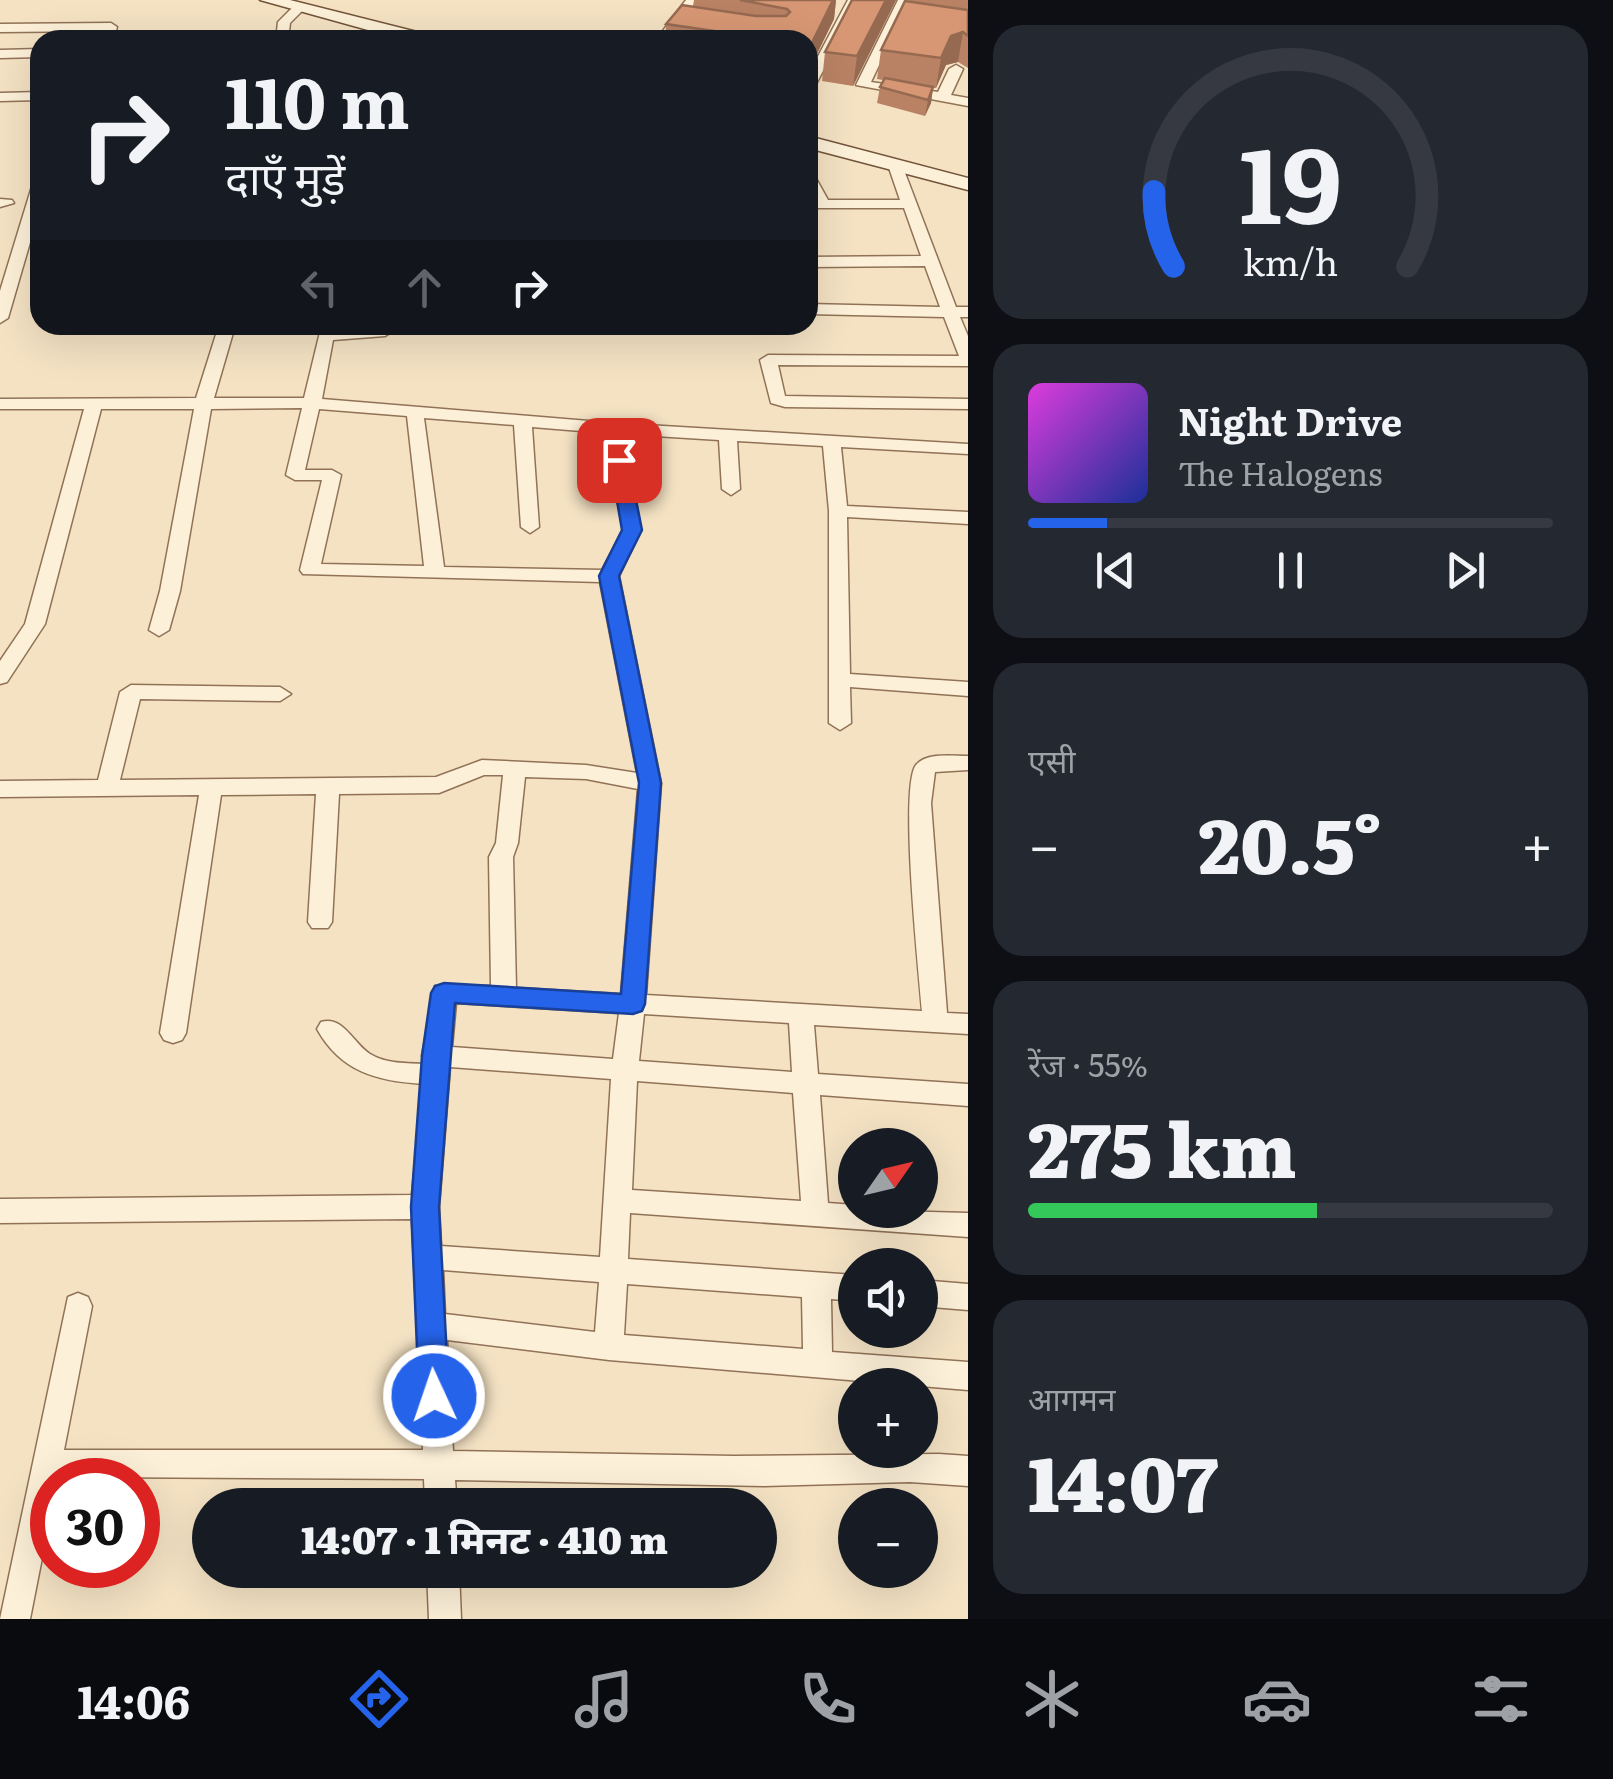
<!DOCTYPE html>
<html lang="hi">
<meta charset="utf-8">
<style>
body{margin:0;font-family:Literata,"Noto Sans Devanagari",serif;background:#242831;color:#f1f3f6;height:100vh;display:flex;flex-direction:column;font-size:38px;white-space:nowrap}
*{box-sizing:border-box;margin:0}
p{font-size:32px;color:#9ea1a6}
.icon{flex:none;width:55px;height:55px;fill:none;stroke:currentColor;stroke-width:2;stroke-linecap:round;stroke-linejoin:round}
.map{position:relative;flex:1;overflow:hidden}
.side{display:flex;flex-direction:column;gap:25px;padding:25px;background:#0d0f14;width:645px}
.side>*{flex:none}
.banner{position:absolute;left:30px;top:30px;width:788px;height:305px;border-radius:30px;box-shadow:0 10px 40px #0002;background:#171b24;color:#f1f3f6;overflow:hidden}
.needle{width:65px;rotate:56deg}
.tools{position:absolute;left:838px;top:1128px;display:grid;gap:20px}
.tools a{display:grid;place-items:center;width:100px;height:100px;border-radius:50%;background:#171b24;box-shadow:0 10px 40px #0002;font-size:50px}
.speed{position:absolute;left:30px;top:1458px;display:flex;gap:20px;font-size:50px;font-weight:700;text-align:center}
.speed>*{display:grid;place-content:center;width:130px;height:130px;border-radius:50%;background:#171b24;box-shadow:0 10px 40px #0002;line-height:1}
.speed .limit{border:15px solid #d22;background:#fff;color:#111}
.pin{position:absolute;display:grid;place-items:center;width:85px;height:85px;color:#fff;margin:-42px;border-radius:20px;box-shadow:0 5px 15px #0006}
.me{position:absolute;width:110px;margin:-55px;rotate:357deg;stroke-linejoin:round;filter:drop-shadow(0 0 8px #0008)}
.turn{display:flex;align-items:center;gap:35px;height:210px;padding:0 30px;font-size:45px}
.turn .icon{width:130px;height:130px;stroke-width:2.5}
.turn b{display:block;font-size:70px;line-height:85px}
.lanes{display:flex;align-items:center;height:95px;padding:0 30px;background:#0003;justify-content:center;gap:50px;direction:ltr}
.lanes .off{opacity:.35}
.big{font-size:75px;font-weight:800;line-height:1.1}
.side .tile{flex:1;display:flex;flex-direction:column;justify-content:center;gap:15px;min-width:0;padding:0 35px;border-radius:30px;background:#242831}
.side .dial{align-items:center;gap:0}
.dial svg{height:260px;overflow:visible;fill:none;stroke:#363941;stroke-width:7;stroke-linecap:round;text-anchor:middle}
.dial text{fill:#f1f3f6;stroke:none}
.song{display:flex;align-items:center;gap:30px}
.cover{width:120px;height:120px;border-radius:15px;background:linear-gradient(135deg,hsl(300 70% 55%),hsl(230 70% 35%))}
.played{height:10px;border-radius:5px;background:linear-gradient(90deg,#2563eb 15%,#363941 15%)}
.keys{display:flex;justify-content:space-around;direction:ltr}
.heat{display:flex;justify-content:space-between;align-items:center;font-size:55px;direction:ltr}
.charge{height:15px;border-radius:8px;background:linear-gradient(90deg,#34c759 55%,#363941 0)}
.trip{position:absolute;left:192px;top:1488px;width:585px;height:100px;border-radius:50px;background:#171b24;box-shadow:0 10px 40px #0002;font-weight:800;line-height:100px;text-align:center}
.tabs{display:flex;height:160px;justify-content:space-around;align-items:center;background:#090b0e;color:#9ea1a6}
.tabs .icon{width:70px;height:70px}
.tabs .active{color:#2563eb}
.tabs b{font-size:45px;color:#f1f3f6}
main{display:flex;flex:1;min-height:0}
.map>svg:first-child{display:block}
</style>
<main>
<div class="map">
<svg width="968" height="1619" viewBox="0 0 968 1619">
<rect width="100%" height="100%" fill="#f4e2c3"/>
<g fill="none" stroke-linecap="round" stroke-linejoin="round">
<g stroke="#917257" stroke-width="3">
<path id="street" d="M686,0H698L669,40H656Z
M848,0H860L815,86L808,90V75Z
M898,0H910L871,82L938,92L949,69L956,65L963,69L951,95L968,98V106L856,85Z
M295,5L305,8L290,23L288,40H276L278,22Z
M0,24L111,23L117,27L113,40H101L103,31L0,32Z
M40,49V57L0,58V50Z
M40,92V100L0,101V93Z
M895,161L902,165L956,307H968V317H960L968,336V366L778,365L785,396L968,399V409L785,407L771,403L760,360L768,355L959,356L944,317L808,314V304L940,307L925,266L808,267V257L921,256L904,208H808V200H813L808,189V172L813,173L828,200H900L888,165Z
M40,179V208L8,318L0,323V291L33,183Z
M0,199L12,200L14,203L0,207Z
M377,325H393V331L385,336L333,340L322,399L613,423L968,444V454L841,447L847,506L968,512V524L847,517L850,674L968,682V696L850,687L851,723L840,730L829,723V511L823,446L737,441L740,489L731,495L722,489L719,440L623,434L641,530L619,576L661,783L646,995L922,1011C919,973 899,787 916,765C926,752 954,756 968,756V770L935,772L931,803L947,1013L968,1014V1034L814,1025L818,1074L968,1084V1106L820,1095L828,1203L855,1205V1210L968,1213V1237L630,1213L628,1259L855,1275V1301L831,1299L832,1352L968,1362V1390L609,1360L447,1340L453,1451L734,1456L939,1454L968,1456V1486L910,1482L764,1486L455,1480L457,1505H425L424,1479L91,1477L52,1480V1507L30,1619H0L68,1297L78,1293L88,1297L92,1306L64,1450H423L412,1219L0,1223V1199L412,1195L423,1084C377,1081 341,1072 317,1029L321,1022C343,1015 353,1043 370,1054C386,1064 407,1063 425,1064L422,1056L435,986H491L489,857L496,843L503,775H484L439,793L339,794L332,922L328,928H312L308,922L316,794L221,795L186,1033L182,1040L173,1043L164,1040L160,1033L199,795L0,797V781L98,780L120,692L131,685L280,687L291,694L280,701L140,699L120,780L436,777L482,760L586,765L637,773L600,582L303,574L300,570L322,480H295L286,475L302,408L211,409L180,591L169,630L159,636L149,630L160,591L194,409H101L45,624L7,682L0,684V661L25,624L84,409H0V399L196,398L219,325L235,326L214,398H304L320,332ZM319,409L407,416L424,566L321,564L341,475L332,470H305ZM424,418L514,425L521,527L530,533L539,527L532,427L605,433L623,530L602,570L444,567ZM525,777L586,779L638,789L621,994L516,988L513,857L518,843ZM456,1003L619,1013L613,1059L452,1047ZM644,1014L789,1023L792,1072L639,1061ZM450,1067L611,1079L600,1257L441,1246L439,1207ZM637,1081L793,1093L801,1201L632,1190ZM443,1270L599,1282L595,1332L445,1314ZM627,1284L802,1297L803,1349L624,1335Z
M920,1280L968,1284V1310L920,1306Z
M427,1570H459L461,1619H429Z"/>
</g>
<g stroke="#73533a" stroke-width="3">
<path id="secondary" d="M260,0H290L433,36L435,40H404Z
M808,136L968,178V190L808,148Z"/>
</g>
<use href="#street" fill="#fdf0d8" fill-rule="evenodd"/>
<use href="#secondary" fill="#fdf0d8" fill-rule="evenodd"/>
</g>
<path fill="#b98264" d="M694,0H836L834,19L808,72V40H665L666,24L693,6Z
M852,0H896L853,86L822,81L825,52Z
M909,0H968V68L958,62L946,65L936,88H933L931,103L925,116L877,103L880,87L883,80L877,79L881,50Z"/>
<path fill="#966a51" d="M833,0H836L834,19L808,72V51Z
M886,0H896L853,86L857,56Z
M963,32L958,62L946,65L936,88L941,58L951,36Z
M933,87L931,103L925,116L928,100Z"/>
<path fill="#d79774" stroke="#966a51" stroke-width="2.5" d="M740,0H833L808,51V40H740L742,35L666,24L682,5L756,16H786L790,12L787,9Z
M852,0H886L857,56L825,52Z
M905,1L968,10V36L963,32L951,36L941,58L881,50Z
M885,78L933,87L928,100L880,87Z"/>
<path fill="#2563eb" stroke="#184099" stroke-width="2.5" d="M619,454L628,460L642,530L619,576L661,783L645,1004L642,1011L633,1014L455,1003L439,1207L449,1396L445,1406L434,1410L424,1406L419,1396L411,1207L422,1056L431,993L435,986L444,983L621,994L639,783L599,576L622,530L610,460Z"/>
</svg>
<div class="tools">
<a><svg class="needle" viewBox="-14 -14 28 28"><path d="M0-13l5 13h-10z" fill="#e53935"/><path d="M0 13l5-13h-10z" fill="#9ea1a6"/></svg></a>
<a><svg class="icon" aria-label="sound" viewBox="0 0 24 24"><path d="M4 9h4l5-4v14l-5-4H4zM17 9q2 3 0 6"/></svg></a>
<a>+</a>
<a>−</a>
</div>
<div class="speed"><div class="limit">30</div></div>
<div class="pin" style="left:619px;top:460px;background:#d93025"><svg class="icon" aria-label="arrive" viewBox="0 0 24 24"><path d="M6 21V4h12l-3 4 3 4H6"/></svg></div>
<svg class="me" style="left:434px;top:1396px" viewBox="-20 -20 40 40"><circle r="17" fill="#2563eb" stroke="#fff" stroke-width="3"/><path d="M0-11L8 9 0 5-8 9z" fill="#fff"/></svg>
<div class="trip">14:07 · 1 मिनट · 410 m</div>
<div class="banner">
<div class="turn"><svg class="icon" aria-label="right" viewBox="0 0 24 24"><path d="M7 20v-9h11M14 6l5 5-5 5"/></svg><div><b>110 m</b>दाएँ मुड़ें</div></div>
<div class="lanes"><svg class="icon off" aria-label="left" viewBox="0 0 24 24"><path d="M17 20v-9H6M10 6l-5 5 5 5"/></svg><svg class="icon off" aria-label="ahead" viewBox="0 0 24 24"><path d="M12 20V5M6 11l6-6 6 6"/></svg><svg class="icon" aria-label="right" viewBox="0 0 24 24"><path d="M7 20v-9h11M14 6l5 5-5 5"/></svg></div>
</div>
</div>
<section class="side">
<div class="tile dial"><svg viewBox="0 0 100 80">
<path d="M14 69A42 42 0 1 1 86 69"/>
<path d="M14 69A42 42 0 0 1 8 46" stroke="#2563eb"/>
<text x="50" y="56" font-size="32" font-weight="700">19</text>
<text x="50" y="72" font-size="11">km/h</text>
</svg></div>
<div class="tile">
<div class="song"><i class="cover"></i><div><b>Night Drive</b><p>The Halogens</p></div></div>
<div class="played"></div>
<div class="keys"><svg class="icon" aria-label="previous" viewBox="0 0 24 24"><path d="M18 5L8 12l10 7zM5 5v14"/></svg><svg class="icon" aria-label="pause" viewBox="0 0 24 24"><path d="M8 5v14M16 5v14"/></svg><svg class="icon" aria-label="next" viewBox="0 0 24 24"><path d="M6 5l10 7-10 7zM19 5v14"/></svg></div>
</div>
<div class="tile"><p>एसी</p>
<div class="heat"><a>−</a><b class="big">20.5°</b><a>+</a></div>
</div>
<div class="tile"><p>रेंज · 55%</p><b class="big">275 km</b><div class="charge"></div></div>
<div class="tile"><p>आगमन</p><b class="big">14:07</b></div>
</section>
</main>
<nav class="tabs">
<b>14:06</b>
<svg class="icon active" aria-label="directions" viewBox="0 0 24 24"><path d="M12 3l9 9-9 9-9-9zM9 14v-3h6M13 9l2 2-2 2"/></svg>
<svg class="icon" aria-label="music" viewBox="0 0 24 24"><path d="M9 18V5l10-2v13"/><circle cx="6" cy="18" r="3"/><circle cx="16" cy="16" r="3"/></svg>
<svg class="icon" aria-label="phone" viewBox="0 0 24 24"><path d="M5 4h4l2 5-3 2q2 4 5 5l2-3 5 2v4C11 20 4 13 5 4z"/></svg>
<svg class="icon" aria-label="climate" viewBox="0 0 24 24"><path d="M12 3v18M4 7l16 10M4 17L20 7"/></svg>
<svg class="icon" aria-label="car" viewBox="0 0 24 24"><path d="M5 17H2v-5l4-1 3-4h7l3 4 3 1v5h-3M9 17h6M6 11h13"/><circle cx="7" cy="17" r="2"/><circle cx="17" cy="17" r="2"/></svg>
<svg class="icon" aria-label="filters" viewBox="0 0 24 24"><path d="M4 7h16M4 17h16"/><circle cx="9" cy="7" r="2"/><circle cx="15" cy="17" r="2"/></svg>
</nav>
